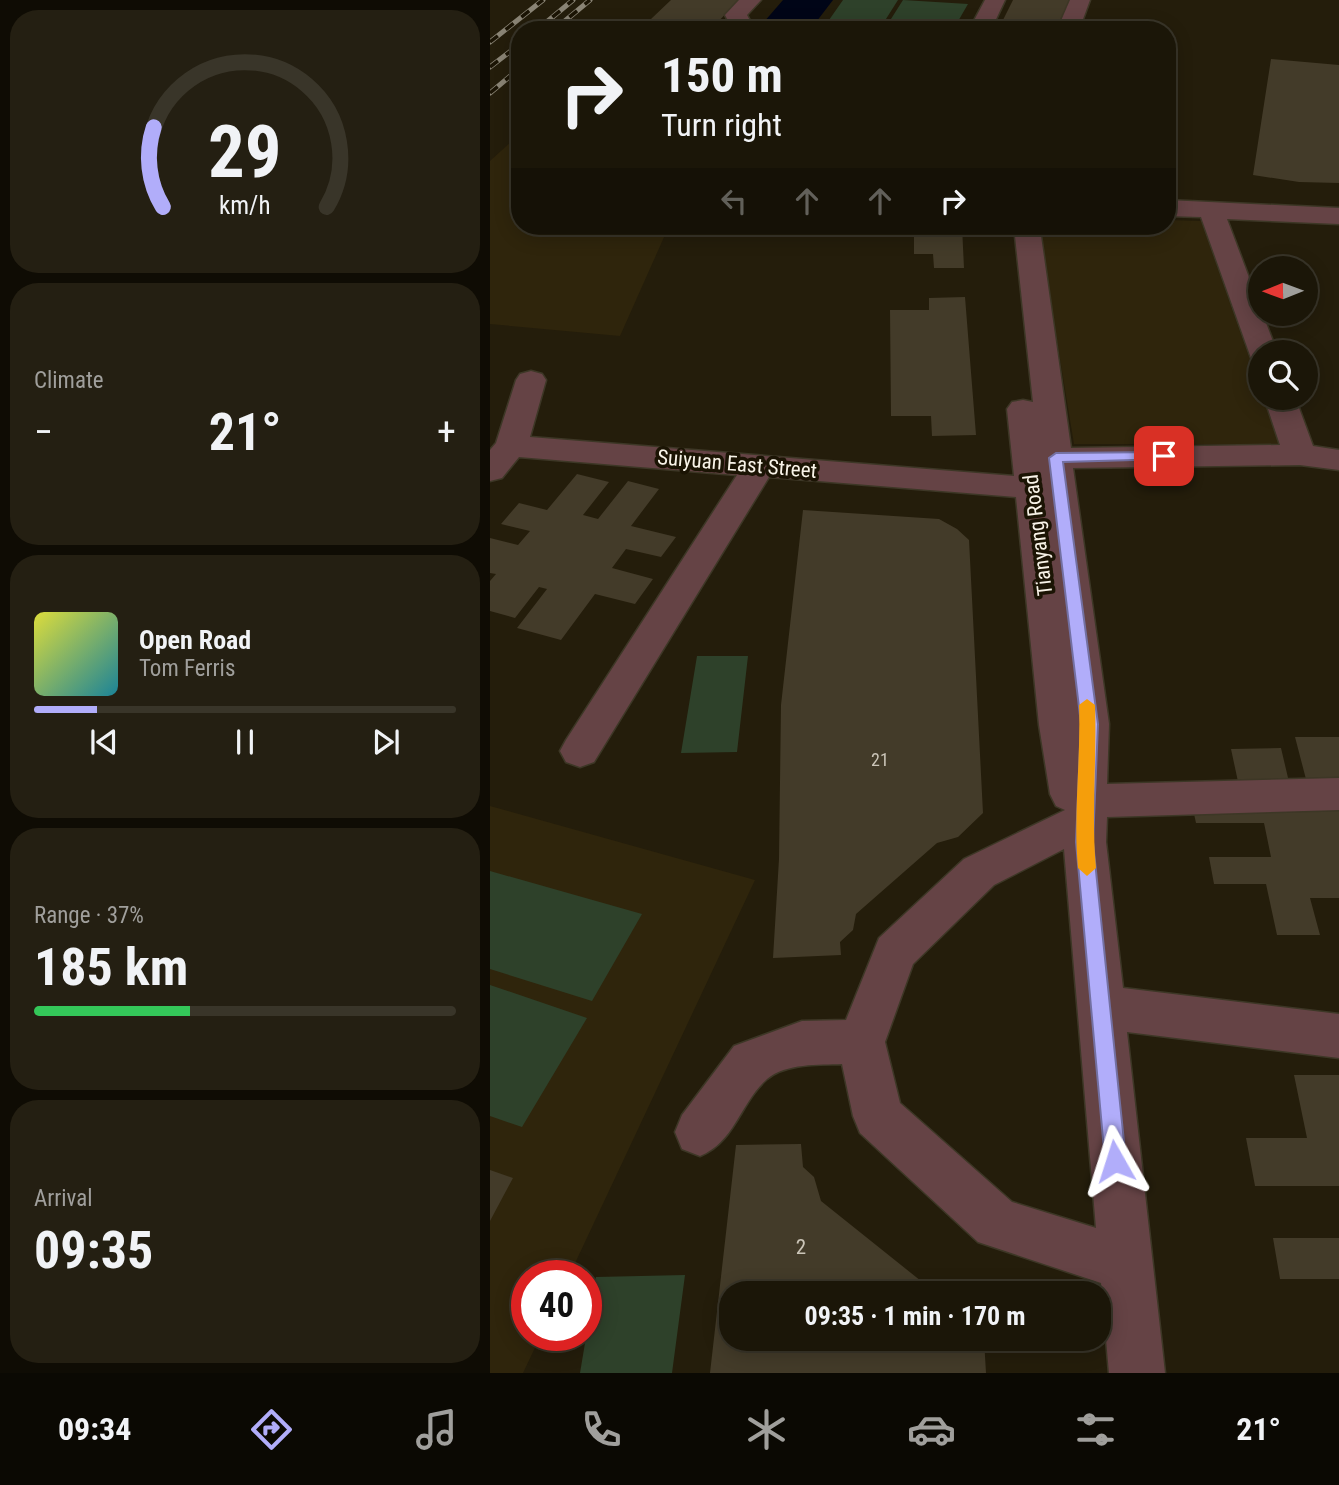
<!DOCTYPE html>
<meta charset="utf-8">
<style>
body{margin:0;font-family:"Roboto Condensed",sans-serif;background:#241f12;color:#f1f3f6;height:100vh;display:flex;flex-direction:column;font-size:26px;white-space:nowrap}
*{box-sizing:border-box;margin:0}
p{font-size:23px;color:#a09f9c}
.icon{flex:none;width:38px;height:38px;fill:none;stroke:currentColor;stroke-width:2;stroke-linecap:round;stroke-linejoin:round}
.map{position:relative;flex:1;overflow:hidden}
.details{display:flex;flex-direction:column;gap:10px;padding:10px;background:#0f0c04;width:490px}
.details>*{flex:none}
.guide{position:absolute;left:21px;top:21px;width:665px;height:214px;border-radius:28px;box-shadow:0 4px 18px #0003,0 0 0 2px #393529;background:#1b1608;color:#f1f3f6;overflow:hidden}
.needle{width:46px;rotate:269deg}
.controls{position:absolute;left:758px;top:256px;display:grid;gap:14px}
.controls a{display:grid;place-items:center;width:70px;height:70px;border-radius:50%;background:#1b1608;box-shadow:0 4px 18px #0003,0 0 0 2px #393529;font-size:35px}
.speed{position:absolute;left:21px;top:1260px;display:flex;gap:14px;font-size:35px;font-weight:700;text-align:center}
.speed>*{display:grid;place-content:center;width:91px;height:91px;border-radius:50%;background:#1b1608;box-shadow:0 4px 18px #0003,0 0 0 2px #393529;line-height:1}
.speed .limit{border:10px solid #d22;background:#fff;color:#111}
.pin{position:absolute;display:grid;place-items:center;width:60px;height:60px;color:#fff;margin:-30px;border-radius:14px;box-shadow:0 4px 10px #0006}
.me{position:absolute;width:77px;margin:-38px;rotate:354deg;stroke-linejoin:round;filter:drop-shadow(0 0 5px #0008)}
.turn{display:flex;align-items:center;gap:24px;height:147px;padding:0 35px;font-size:32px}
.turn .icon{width:91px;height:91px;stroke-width:2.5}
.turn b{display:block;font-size:49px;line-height:60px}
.lanes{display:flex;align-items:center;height:66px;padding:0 35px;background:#0003;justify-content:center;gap:35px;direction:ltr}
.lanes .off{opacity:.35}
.big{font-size:52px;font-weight:700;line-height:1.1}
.details .card{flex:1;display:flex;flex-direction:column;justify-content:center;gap:10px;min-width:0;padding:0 24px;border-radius:28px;background:#241f12}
.details .dial{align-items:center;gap:0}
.dial svg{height:182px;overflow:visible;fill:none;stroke:#393529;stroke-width:7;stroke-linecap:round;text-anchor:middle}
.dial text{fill:#f1f3f6;stroke:none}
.song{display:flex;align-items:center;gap:21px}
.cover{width:84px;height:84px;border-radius:10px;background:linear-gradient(135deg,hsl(60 70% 55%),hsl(190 70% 35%))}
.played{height:7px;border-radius:4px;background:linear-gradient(90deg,#b1adfa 15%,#393529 15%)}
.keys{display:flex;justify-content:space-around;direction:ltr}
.heat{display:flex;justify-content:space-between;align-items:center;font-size:38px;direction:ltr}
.charge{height:10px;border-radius:5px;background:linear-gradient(90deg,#34c759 37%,#393529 0)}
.trip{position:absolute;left:229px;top:1281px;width:392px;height:70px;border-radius:28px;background:#1b1608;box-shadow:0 4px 18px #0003,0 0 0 2px #393529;font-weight:700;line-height:70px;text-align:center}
.dock{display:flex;height:112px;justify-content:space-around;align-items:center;background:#0b0903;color:#a09f9c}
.dock .icon{width:49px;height:49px}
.dock .active{color:#b1adfa}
.dock b{font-size:32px;color:#f1f3f6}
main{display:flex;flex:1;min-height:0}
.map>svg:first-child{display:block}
</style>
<main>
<section class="details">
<div class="card dial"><svg viewBox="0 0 100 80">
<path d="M14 69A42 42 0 1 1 86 69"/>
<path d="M14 69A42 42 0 0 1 10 34" stroke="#b1adfa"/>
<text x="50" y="56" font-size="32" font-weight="700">29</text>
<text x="50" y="72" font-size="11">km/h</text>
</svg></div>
<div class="card"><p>Climate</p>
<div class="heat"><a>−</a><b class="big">21°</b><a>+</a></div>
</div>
<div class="card">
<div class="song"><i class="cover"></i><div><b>Open Road</b><p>Tom Ferris</p></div></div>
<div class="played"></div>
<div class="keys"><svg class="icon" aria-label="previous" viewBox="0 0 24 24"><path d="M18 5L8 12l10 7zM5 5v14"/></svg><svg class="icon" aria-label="pause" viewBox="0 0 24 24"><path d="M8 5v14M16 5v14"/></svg><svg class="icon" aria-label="next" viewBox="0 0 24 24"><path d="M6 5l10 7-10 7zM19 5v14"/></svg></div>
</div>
<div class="card"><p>Range · 37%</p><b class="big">185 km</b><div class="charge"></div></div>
<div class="card"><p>Arrival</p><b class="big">09:35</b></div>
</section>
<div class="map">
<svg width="849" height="1373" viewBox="0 0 849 1373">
<rect width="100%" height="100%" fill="#241d0b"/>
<path fill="#2f250c" d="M24,139L30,140V226H179L130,336L0,324V161Z
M677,220L711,221L770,388V397H773L790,444H584L548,226H677Z
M0,806L265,880L79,1276H37V1335H51L33,1373H0Z"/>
<path fill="#2e412a" d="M353,0H408L389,30H332Z
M413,0L478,4L463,30H394Z
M207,656H258L247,752L191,753Z
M0,871L152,914L102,1001L0,969Z
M0,985L97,1018L32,1127L0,1116Z
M195,1275L182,1373H90L106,1277Z"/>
<path fill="#000517" d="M293,0H343L320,30L268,29Z"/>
<path fill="#433b29" d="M181,0H249L223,27L161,19Z
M523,0H581L568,30H508Z
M781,59L849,65V183L809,182L763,175Z
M424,226H472L474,268H444L443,254H424Z
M475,297L486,435L442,436L441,416H401L400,310H439V298Z
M87,474L119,482L93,515L108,519L138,481L169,489L141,526L186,537L171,557L136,549L122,568L163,579L145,604L105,594L71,640L27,628L57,589L49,587L25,618L0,611V581L6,574L0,573V538L28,545L40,531L11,524L29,503L57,510Z
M313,510L449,519L467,529L479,540L493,813L468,837L447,843L366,914L363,930L350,942L351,955L283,958L289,859L291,705Z
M805,737H849V898H820L830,935H787L776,884H724L719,857H781L774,823H706L699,791H750L741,749L791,748L799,782L817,783Z
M804,1075H849V1186H765L756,1138H817Z
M311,1144L313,1167L324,1177L331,1201L446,1293H242V1339H494L496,1373H220L246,1145Z
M0,1170L23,1178L0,1221Z
M783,1238H849V1279H790Z"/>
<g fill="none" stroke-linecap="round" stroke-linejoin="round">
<g stroke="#3d3726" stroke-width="3">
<path id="minor" d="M249,0H271L257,15L265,30H243L235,15Z
M495,0H515L501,30H479Z
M580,0H600L589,30H567Z
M677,200L849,208V224L737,219L787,352H770V360L761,358L711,217L677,216Z
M520,226H546L551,236L581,448L790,445L774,397H805L823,446L849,450V470L810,465L583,468L619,724L617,784L849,778V810L617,817L616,842L633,988L849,1014V1058L637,1032L675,1373H619L611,1283L488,1242L370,1133L363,1116L352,1064C329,1065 296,1063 277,1079C250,1103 245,1142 210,1156L192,1149L185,1132L192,1115L244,1046L312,1021L356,1020L389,938L474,859L575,810L566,806L560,794L549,725L526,497L279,477L104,762L90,767L76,762L70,751L76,740L247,475L29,457L12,478L0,481V450L6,443L26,380L30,374L41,371L52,374L56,380L40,437L524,476L517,409L522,402L533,400L543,402L525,236ZM574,849L606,1228L522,1202L410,1103L395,1042L423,964L504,885Z"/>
</g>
<use href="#minor" fill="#654345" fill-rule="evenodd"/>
<g stroke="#8a8475" stroke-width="5">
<path id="rail" d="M47,30L83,0
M64,30L100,0
M0,42L53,0
M0,67L30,44
M0,93L30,68"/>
</g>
<use href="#rail" stroke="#1b1404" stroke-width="3.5" stroke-dasharray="10" stroke-linecap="butt"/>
</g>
<path fill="#b1adfa" stroke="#7370a2" stroke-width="2" d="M674,452L681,456L679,459L573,462L608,724L603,842L636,1161L633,1169L625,1172L618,1169L615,1161L586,842L591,724L559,458L566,453Z"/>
<path fill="#f59e0b" d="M597,699L605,705C607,759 601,814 606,868L597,876L588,868C583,814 591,760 589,705Z"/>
<g text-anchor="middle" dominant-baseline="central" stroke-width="7" stroke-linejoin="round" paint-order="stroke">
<g font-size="18" fill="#cbc5b8">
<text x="390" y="759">21</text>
</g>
<g font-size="21" fill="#f8f3e8" stroke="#1b1404">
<text transform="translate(247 464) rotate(5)">Suiyuan East Street</text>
<text transform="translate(548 535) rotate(-97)">Tianyang Road</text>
</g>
<g font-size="21" fill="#cbc5b8">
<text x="311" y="1247">2</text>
</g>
</g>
</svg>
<div class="controls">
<a><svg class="needle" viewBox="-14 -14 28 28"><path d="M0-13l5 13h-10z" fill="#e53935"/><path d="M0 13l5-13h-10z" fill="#a09f9c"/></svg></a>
<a><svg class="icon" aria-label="search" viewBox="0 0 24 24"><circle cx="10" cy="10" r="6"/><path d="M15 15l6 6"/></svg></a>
</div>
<div class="speed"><div class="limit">40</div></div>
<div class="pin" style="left:674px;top:456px;background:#d93025"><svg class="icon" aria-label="arrive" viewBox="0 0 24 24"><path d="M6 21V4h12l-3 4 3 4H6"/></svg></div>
<svg class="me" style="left:625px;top:1161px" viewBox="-20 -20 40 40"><path d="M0-17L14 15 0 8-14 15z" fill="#b1adfa" stroke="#fff" stroke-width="4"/></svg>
<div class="trip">09:35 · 1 min · 170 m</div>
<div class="guide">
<div class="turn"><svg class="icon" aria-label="right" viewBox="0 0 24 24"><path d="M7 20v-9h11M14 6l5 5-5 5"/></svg><div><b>150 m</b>Turn right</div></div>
<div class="lanes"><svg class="icon off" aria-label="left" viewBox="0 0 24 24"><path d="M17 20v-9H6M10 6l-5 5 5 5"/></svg><svg class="icon off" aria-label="ahead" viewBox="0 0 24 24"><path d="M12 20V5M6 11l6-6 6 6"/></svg><svg class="icon off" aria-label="ahead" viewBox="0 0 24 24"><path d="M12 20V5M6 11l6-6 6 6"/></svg><svg class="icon" aria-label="right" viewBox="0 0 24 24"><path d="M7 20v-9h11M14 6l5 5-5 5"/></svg></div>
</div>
</div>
</main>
<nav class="dock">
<b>09:34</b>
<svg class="icon active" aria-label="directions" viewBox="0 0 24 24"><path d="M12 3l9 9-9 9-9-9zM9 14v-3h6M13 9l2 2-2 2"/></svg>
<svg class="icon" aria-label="music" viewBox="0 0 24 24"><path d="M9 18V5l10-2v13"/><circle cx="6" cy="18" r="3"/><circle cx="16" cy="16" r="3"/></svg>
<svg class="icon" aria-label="phone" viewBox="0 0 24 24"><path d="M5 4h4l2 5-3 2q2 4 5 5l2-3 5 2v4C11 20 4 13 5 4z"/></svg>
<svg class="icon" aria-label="climate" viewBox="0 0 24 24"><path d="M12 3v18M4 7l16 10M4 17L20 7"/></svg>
<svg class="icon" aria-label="car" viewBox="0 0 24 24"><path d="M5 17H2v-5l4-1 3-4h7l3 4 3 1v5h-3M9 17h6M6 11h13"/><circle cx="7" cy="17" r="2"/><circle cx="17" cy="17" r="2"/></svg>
<svg class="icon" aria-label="filters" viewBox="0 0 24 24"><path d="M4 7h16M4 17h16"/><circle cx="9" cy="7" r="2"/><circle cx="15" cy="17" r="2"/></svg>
<b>21°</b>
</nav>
